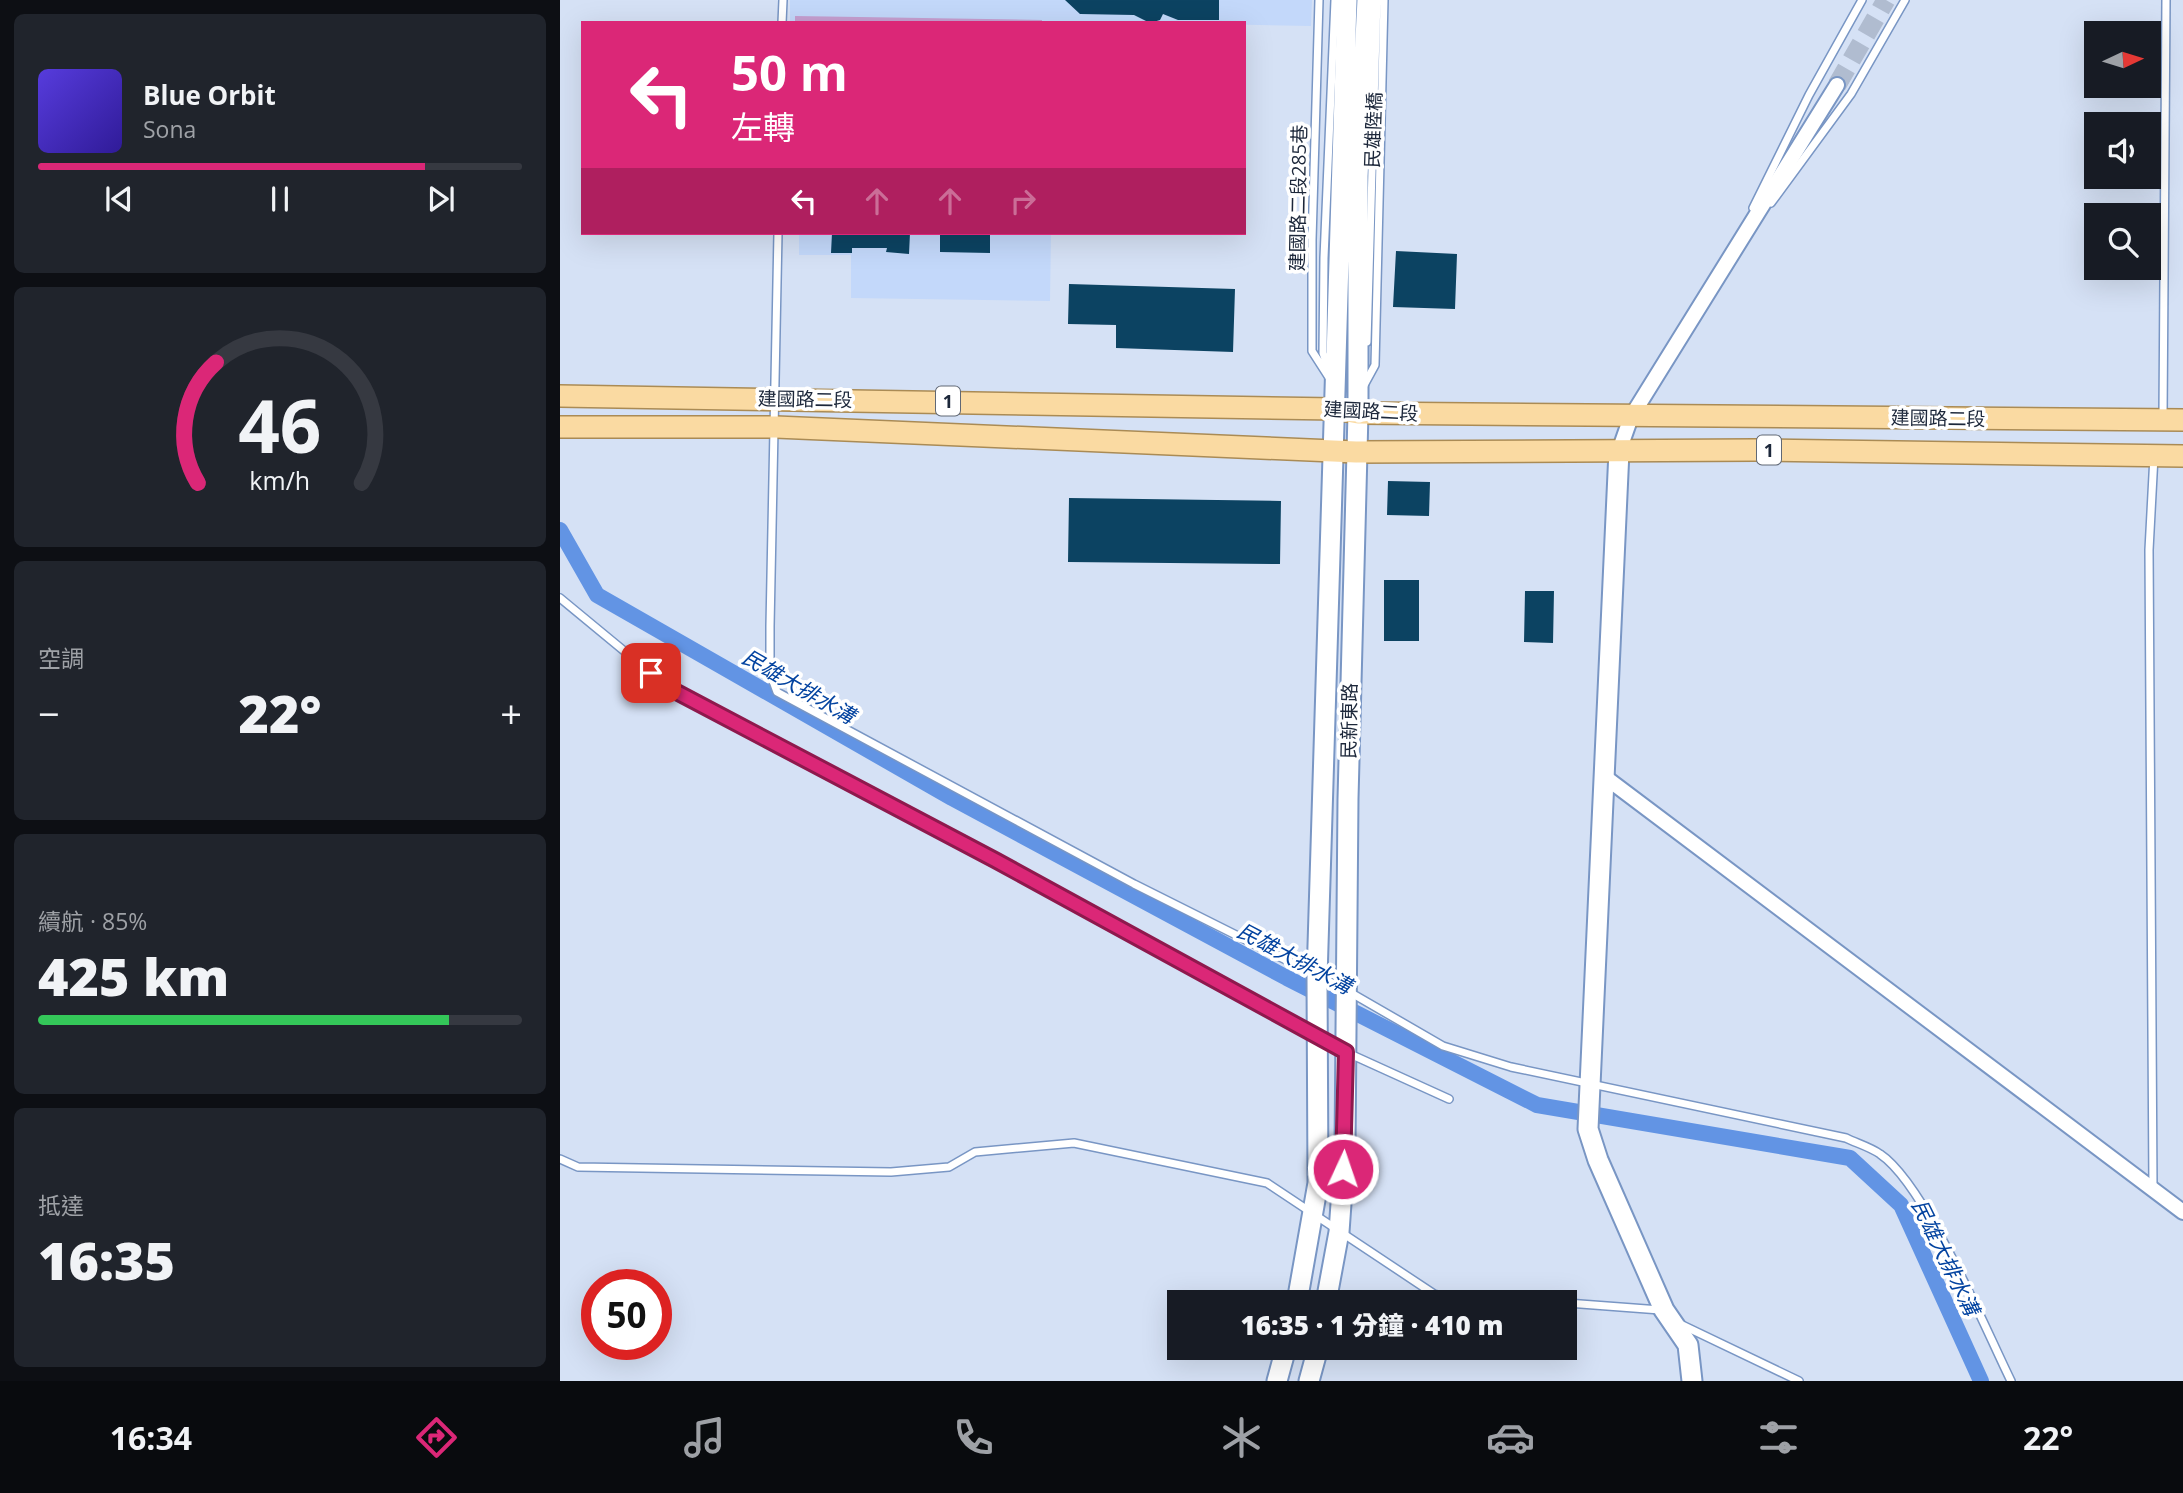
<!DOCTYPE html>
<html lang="zh-TW">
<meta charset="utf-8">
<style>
body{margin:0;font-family:"Open Sans","Noto Sans TC",sans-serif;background:#20242c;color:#f1f3f6;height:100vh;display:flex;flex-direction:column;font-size:26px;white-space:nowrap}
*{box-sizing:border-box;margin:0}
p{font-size:23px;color:#9ea1a6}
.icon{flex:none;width:38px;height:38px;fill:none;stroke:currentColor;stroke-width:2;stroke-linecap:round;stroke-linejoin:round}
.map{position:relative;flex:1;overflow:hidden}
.panel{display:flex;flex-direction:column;gap:14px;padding:14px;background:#0d0f14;width:560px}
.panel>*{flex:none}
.banner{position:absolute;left:21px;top:21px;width:665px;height:214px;border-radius:0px;box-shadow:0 7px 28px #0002;background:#db2777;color:#fff;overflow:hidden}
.needle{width:46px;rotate:86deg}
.tools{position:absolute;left:1524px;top:21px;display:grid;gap:14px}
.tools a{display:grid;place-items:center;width:77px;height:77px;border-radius:0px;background:#171b24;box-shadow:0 7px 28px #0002;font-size:35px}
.speed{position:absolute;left:21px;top:1269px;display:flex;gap:14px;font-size:35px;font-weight:700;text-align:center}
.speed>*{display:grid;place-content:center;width:91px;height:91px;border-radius:50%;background:#171b24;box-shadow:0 7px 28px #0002;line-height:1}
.speed .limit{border:10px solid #d22;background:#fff;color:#111}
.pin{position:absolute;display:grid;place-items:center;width:60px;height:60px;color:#fff;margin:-30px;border-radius:14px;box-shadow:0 4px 10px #0006}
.me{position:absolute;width:77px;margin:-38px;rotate:3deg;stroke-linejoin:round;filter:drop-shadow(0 0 5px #0008)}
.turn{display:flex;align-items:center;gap:24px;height:147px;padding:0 35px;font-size:32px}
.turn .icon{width:91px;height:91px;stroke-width:2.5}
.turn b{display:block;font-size:49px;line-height:60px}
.lanes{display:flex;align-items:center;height:66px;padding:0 35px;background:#0003;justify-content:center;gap:35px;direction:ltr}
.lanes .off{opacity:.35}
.big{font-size:52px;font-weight:800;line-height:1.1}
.panel .card{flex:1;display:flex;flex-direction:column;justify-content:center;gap:10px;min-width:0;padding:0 24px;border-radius:10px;background:#20242c}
.panel .dial{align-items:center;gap:0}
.dial svg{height:182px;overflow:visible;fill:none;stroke:#363941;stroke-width:7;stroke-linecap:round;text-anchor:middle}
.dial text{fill:#f1f3f6;stroke:none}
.song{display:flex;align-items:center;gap:21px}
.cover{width:84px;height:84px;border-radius:10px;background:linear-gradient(135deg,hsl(250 70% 55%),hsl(250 70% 35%))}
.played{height:7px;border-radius:4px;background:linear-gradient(90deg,#db2777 80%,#363941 80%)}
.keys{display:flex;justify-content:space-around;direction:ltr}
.heat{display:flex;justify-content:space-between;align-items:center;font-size:38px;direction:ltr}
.charge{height:10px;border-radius:5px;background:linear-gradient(90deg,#34c759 85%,#363941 0)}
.trip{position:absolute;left:607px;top:1290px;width:410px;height:70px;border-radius:0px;background:#171b24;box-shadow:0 7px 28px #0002;font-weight:800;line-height:70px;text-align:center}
.tabs{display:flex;height:112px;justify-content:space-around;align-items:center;background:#090b0e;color:#9ea1a6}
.tabs .icon{width:49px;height:49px}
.tabs .current{color:#db2777}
.tabs b{font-size:32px;color:#f1f3f6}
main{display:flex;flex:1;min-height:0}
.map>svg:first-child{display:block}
</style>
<main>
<section class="panel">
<div class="card">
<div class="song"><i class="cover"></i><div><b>Blue Orbit</b><p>Sona</p></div></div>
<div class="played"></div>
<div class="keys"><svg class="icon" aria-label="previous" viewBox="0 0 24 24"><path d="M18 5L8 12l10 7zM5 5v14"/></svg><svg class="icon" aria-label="pause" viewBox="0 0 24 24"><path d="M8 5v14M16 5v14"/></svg><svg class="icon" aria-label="next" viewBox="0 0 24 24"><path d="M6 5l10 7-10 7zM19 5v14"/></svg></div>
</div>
<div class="card dial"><svg viewBox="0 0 100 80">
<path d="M14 69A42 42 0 1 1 86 69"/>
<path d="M14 69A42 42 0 0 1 22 16" stroke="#db2777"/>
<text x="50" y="56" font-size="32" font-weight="700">46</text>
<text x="50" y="72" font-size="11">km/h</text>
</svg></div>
<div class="card"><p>空調</p>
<div class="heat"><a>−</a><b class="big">22°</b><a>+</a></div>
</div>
<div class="card"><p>續航 · 85%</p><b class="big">425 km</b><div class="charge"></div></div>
<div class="card"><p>抵達</p><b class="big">16:35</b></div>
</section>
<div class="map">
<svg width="1623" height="1381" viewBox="0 0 1623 1381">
<rect width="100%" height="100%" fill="#d5e1f5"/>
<path fill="#c3d8fa" d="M230,0H752L751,26L495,21L230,23Z
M239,233H491L490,301L291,298V255H239Z"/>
<path fill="#c69ed0" d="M235,16L482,20V23H235Z"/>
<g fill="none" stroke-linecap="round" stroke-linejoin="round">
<path stroke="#6294e4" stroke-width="16" d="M0,530L37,595L392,798L727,978L977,1105L1290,1158L1341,1205L1421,1381"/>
</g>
<path fill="#0c4362" d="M505,0H659V20H618L603,14L600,20L590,23L574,15L520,14Z
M272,233H350L349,254L326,252L327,248H292V253H271Z
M380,233H430V253L380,252Z
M836,251L897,254L895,309L833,307Z
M509,284L675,289L673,352L556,348V325L508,324Z
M828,481L870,482L869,516L827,515Z
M509,498L721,501L720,564L508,562Z
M824,580H859V641H824Z
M965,591H994L993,643L964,642Z"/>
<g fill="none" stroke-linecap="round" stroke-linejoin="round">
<path stroke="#b0bcd0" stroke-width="19" stroke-dasharray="19 10" stroke-linecap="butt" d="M1277,85L1326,0"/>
<g stroke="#7996c4" stroke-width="10">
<path id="lane" d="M759,0L752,240V351L770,379
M222,23L223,0
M1211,203L1291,94L1345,0
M1193,208L1249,95L1302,0
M218,233L210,626V673L217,692L574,884L786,990L883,1046L951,1067L1286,1138C1296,1143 1310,1147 1320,1154C1365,1184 1425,1328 1451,1381
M807,342L817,0
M769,370L763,353L764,258L775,0
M803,387L815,365L824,0
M1603,416L1606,0
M0,598L109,688L434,860L757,1039L889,1099
M0,1159L18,1167L331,1172L389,1167L415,1152L514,1143L707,1183L874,1294L908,1302
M1593,1189L1589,550L1594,456
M912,1302L953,1299L1100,1310
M1120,1324L1239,1381"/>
</g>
<g stroke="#7996c4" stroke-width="18">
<path id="street" d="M1059,451L1071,417L1277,85
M1045,777L1623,1212"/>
</g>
<g stroke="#7996c4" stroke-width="23">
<path id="secondary" d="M1059,451L1028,1129L1038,1160L1104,1310L1128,1345L1132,1381
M737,1302L758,1183L757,978L787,0
M766,1302L779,1232L785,1147L788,799L798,413V176L807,0
M717,1381L726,1348
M749,1381L758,1348"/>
</g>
<g stroke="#aa8b55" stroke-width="24">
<path id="primary" d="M0,396L776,409L798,413L1623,420
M0,427H216L796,452L1195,450L1623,456"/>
</g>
<use href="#lane" stroke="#fff" stroke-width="7"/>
<use href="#street" stroke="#fff" stroke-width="14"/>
<use href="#secondary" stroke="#fff" stroke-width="19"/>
<use href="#primary" stroke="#fadaa2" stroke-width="21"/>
</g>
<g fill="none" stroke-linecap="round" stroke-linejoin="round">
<g stroke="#8e194d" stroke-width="18">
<path id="route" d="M91,673L109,688L435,860L786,1052L783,1169"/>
</g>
<use href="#route" stroke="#db2777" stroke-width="12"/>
</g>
<g text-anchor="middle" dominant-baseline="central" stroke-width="7" stroke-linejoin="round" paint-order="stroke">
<g fill="#fff" stroke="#606875" stroke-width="2">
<rect x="376" y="386.5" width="24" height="29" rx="5"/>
<rect x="1197" y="435.5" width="24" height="29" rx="5"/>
</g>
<g font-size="18" font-weight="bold" fill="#1c273a">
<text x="388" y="401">1</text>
<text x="1209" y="450">1</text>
</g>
<g font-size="19" fill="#1c273a" stroke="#fff">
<text transform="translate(813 130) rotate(-88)">民雄陸橋</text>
<text transform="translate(738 198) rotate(-89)">建國路二段285巷</text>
<text transform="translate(245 399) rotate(1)">建國路二段</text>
<text transform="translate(811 411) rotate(3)">建國路二段</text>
<text transform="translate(1378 418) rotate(1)">建國路二段</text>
<text transform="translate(789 721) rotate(-89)">民新東路</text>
</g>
<g font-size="21" font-style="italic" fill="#0343a0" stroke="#fff">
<text transform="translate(239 686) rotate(30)">民雄大排水溝</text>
<text transform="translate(735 958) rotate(28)">民雄大排水溝</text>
<text transform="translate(1386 1257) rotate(64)">民雄大排水溝</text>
</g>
</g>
</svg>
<div class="tools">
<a><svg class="needle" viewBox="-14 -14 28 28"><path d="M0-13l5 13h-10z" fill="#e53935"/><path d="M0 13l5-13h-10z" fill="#9ea1a6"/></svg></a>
<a><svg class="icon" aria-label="sound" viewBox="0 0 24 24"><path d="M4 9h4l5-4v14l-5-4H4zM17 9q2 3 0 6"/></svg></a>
<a><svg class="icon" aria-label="search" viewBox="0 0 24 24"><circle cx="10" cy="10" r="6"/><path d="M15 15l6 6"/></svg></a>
</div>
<div class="speed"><div class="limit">50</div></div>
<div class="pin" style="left:91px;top:673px;background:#d93025"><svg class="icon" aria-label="arrive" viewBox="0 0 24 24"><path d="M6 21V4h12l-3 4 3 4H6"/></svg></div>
<svg class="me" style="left:783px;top:1169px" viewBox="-20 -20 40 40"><circle r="17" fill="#db2777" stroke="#fff" stroke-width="3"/><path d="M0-11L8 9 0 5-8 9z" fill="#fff"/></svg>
<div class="trip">16:35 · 1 分鐘 · 410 m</div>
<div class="banner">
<div class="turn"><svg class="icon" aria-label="left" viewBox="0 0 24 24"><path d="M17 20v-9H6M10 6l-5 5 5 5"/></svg><div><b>50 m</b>左轉</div></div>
<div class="lanes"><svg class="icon" aria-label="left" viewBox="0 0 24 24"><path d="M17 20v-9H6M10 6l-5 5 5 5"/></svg><svg class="icon off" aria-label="ahead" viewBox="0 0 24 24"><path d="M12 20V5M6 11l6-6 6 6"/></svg><svg class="icon off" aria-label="ahead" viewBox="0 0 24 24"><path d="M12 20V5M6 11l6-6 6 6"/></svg><svg class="icon off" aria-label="right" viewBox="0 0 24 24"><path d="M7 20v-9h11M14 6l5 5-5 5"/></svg></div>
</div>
</div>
</main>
<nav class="tabs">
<b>16:34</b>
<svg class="icon current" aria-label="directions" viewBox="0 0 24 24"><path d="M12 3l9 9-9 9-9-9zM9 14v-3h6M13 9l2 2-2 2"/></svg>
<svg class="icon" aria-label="music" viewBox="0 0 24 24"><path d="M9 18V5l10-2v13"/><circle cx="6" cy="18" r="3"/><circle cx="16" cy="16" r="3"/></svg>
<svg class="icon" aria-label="phone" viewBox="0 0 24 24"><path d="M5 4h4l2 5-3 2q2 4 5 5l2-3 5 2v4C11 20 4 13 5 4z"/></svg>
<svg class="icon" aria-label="climate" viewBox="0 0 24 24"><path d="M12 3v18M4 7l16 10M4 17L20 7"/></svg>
<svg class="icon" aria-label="car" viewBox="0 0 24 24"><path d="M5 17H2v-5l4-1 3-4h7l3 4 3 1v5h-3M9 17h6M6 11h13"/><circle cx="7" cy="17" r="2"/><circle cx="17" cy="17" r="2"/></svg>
<svg class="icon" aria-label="filters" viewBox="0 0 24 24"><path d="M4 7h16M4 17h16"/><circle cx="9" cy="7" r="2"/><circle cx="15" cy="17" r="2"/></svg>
<b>22°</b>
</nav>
